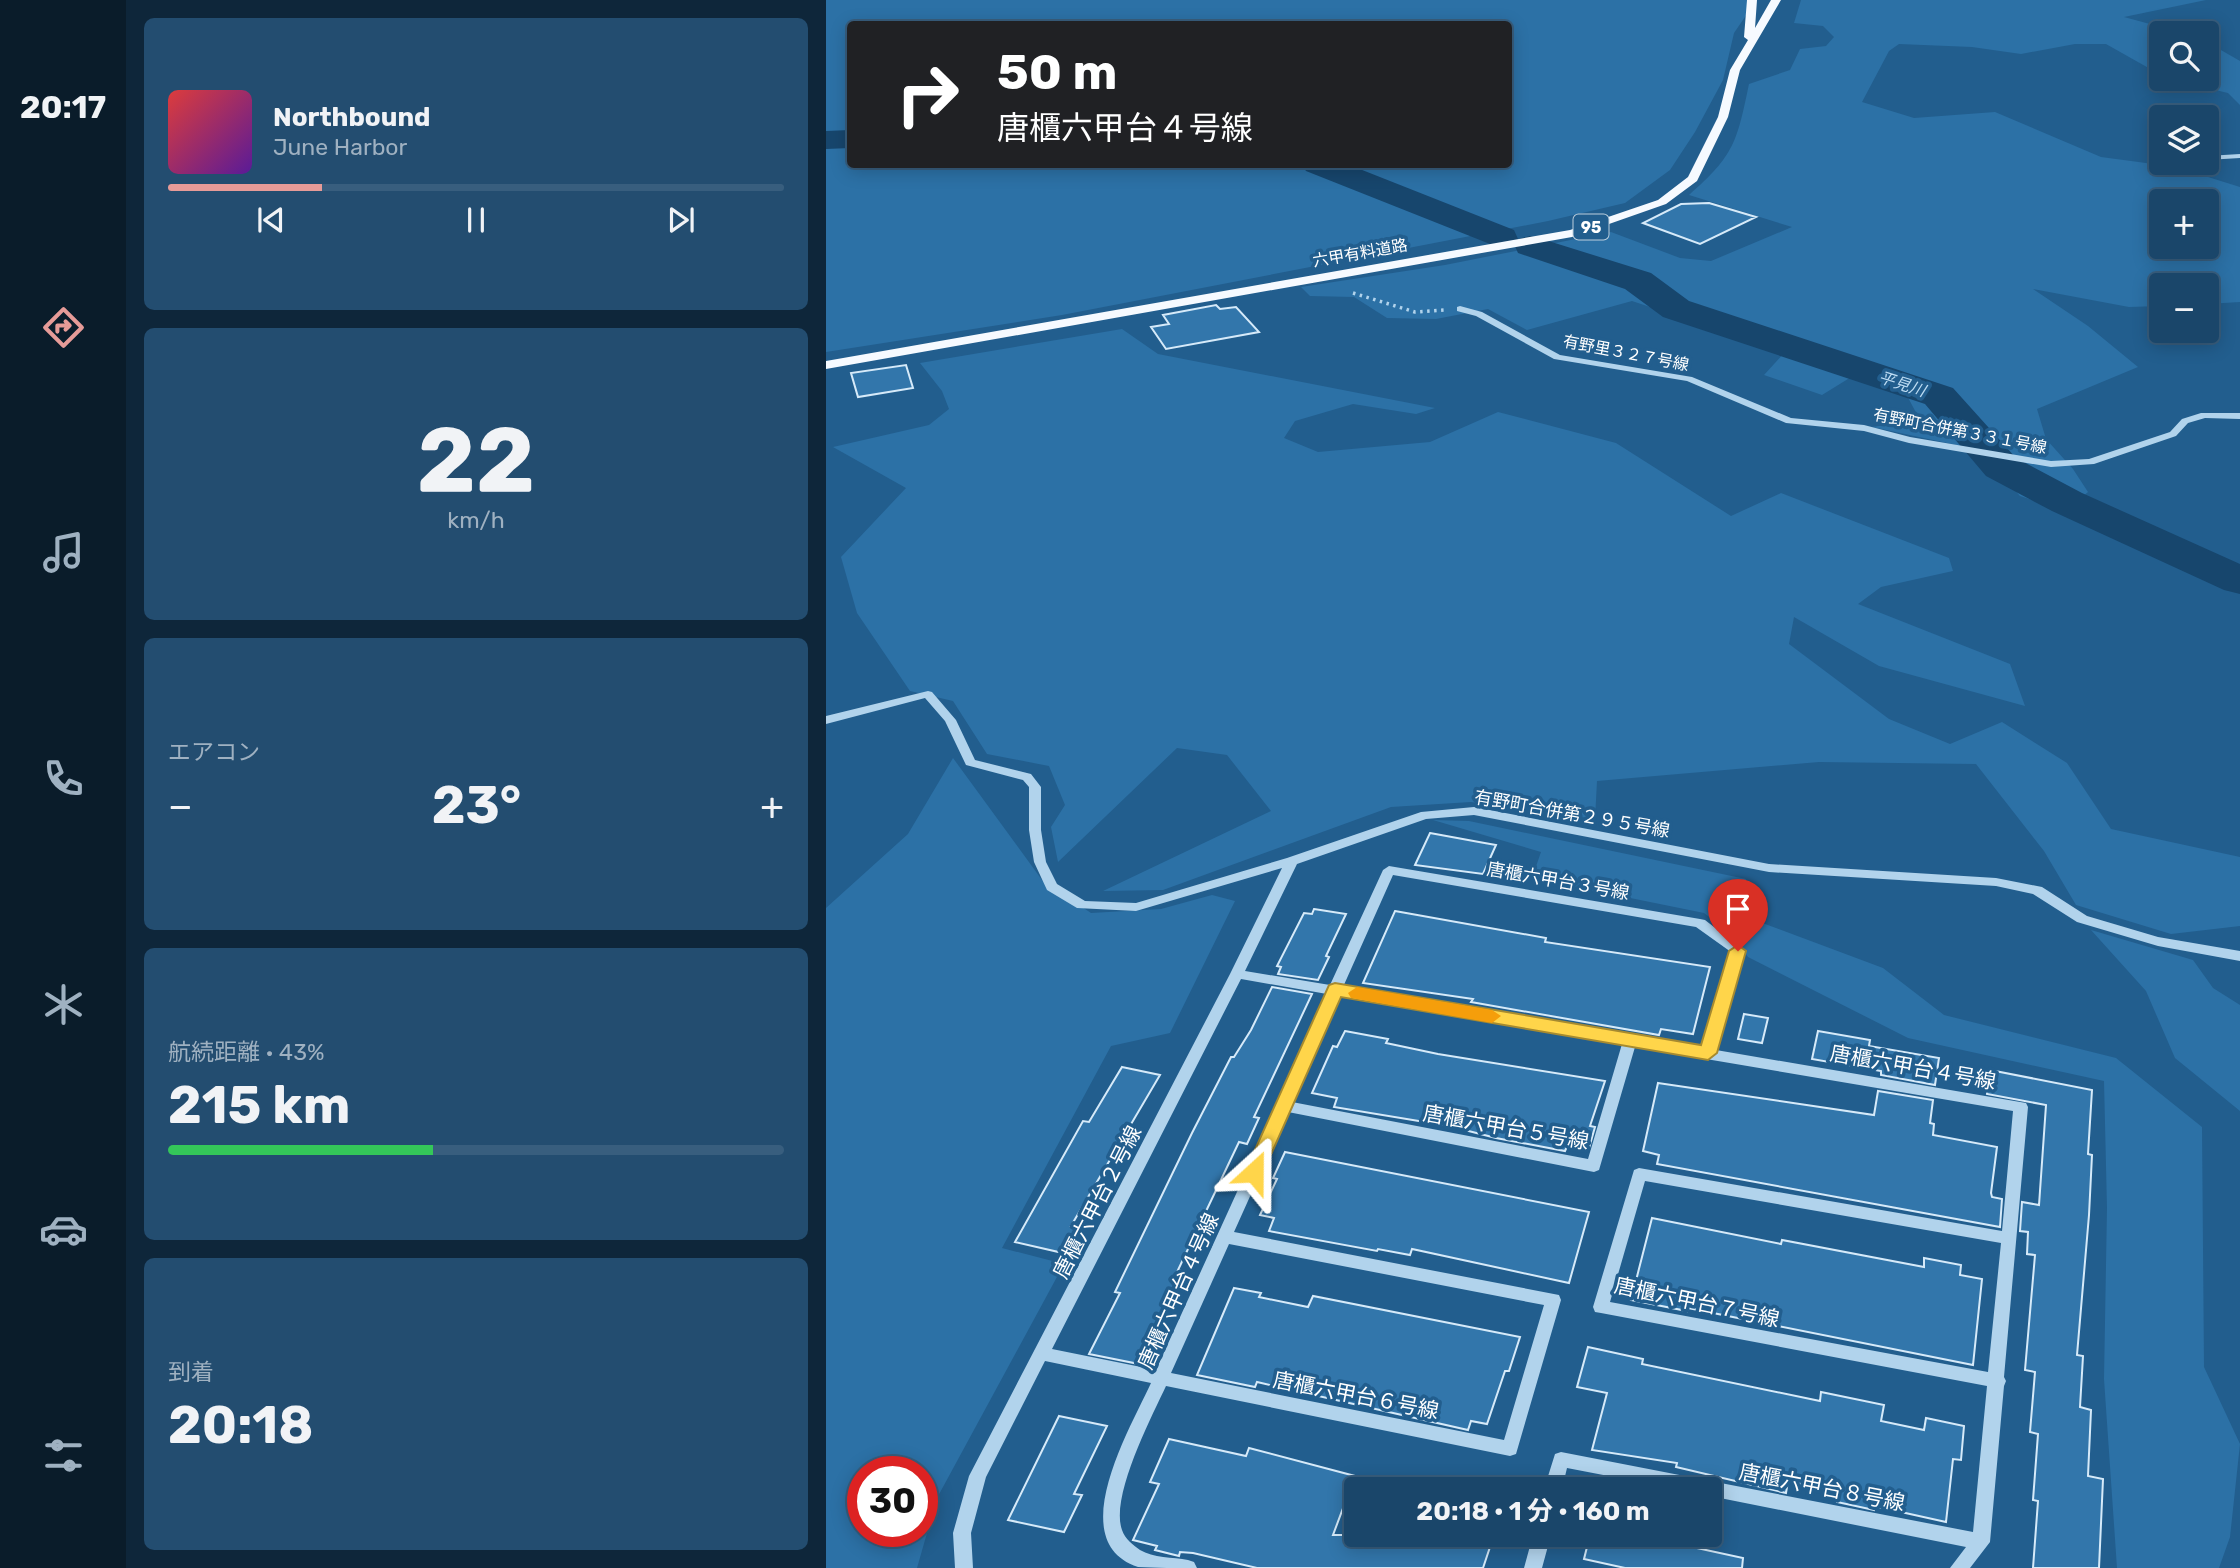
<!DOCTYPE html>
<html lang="ja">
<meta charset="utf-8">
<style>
body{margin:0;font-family:Rubik,"Noto Sans JP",sans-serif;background:#234d70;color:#f1f3f6;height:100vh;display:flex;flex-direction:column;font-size:26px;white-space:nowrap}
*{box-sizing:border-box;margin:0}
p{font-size:23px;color:#9fb1c1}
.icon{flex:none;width:38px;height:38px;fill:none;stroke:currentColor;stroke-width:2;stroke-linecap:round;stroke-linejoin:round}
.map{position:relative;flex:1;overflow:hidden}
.details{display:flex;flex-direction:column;gap:18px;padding:18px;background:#0e263a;width:700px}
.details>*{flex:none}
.top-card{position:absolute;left:21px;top:21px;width:665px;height:147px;border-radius:7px;box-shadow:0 4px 18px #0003,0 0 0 2px #385e7e;background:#202124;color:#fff;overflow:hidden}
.controls{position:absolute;left:1323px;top:21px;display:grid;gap:14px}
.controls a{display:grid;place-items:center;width:70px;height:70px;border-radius:7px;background:#1a466a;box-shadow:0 4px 18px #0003,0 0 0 2px #385e7e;font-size:35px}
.speed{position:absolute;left:21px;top:1456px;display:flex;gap:14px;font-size:35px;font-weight:700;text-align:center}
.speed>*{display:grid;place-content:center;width:91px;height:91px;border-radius:50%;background:#1a466a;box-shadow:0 4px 18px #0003,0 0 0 2px #385e7e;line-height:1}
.speed .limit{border:10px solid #d22;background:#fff;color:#111}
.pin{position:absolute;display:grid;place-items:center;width:60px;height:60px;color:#fff;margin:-72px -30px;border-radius:50% 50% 50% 0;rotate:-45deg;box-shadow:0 0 7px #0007}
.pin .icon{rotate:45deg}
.me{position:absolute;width:77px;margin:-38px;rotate:24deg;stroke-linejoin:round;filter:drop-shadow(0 0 5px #0008)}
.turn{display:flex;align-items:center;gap:24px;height:147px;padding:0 35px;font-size:32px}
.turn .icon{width:91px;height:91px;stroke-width:2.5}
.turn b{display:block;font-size:49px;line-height:60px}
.big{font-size:52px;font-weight:700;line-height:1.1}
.details .card{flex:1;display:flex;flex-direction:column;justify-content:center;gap:10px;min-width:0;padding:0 24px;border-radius:10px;background:#234d70}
.details .dial{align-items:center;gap:0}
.dial b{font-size:91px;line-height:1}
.song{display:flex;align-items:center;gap:21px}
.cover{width:84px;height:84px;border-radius:10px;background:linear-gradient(135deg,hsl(0 70% 55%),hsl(270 70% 35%))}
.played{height:7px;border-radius:4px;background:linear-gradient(90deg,#e69b98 25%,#385e7e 25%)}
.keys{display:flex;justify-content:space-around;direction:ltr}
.heat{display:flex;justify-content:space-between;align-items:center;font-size:38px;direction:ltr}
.charge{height:10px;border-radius:5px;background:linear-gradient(90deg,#34c759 43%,#385e7e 0)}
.trip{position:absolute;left:518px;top:1477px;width:378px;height:70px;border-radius:7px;background:#1a466a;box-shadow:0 4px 18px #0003,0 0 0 2px #385e7e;font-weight:700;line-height:70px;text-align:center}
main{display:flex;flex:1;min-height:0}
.tabs{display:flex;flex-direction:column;width:126px;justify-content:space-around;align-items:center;background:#0a1c2a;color:#9fb1c1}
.tabs .icon{width:49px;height:49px}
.tabs .current{color:#e69b98}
.tabs b{font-size:32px;color:#f1f3f6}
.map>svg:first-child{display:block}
</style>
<main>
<nav class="tabs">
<b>20:17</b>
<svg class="icon current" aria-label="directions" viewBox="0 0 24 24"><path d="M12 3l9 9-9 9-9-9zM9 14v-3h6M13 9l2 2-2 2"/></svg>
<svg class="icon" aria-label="music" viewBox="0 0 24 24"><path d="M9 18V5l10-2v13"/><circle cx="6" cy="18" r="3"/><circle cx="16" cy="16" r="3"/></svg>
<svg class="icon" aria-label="phone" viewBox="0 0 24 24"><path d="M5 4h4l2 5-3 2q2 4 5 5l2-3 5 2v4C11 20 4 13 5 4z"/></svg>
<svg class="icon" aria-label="climate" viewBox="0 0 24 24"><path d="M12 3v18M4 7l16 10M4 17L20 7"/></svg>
<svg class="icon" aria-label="car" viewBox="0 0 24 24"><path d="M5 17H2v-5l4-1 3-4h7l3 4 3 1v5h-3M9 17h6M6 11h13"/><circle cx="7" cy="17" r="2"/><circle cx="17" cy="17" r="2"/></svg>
<svg class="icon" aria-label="filters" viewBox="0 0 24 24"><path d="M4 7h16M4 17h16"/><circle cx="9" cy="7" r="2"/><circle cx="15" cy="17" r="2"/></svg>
</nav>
<section class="details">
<div class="card">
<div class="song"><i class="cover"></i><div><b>Northbound</b><p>June Harbor</p></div></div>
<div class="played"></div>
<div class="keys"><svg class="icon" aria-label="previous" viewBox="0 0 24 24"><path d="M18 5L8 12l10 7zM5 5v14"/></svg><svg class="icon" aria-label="pause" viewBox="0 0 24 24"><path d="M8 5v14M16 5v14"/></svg><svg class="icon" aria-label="next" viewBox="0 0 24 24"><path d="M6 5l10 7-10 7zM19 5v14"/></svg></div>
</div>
<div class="card dial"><b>22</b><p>km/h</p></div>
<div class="card"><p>エアコン</p>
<div class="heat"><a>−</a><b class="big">23°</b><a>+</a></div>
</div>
<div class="card"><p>航続距離 · 43%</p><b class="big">215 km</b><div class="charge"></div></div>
<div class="card"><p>到着</p><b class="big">20:18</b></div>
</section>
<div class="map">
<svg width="1414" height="1568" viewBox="0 0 1414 1568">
<rect width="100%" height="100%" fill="#225e8e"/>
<path fill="#2c71a6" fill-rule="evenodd" d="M0,0H921L923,11L908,33L897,80L869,132L844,170L799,203L722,221L236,315L0,352ZM24,24H682V164H24Z
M975,0H1380L1298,17L1357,33H1335V75L1280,44H1249L1195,54L1146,47L1073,44L1063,51L1036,102L1088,118L1169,112L1275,157L1350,167L1414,187V302L1381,304V285H1335V306L1303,307L1207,289L1262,326L1312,367L1211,409L1220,439L1247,469L1262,492L1240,511L1194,496L1154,450L1046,427L1094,420L1079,392L1030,374L996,395L938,375L959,352L806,301L701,330L662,309L610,319L561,318L528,297L484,296L475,287L619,265L785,232L854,258L885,261L966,227L863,195C909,155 911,141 923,84L964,70L974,49L1000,46L1008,37L997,26L968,23ZM1335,201H1381V247H1335Z
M1381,42L1414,61V105L1402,93L1343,79H1381Z
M296,329L332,354L609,408L590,414L527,404L469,421L458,438L492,452L604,442L672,412L790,443L905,516L955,493L1123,558L1127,571L1055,587L1032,604L1184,664L1199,706L1053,666L968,617L963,644L1063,719L1124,744L1176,722L1241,763L1285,829L1414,857V926L1345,934L1250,905L1218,851L1150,764L993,762L771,781L769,819L645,802L565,807L337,890L277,891L445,811L401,755L351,748L232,862L225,827L239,805L223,766L161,754L127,701L84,691L31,613L15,557L80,488L7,447L103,425L123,409L116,391L94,363Z
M127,758L216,880L265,913L335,909L386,895L409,901L344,1033L285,1046L176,1248L238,1264L111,1498L91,1568H0V908L82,834ZM37,1472H96V1531H37Z
M607,820L643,821L920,879L931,921L1057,968L1118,1015L1290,1058L1376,1127L1378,1367L1414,1444L1404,1537L1393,1568H1291L1278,1379L1281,1208L1278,1081L1082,1038L922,957L905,934L878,913L706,878L715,852Z
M1265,930L1367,960L1387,988L1414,1005V1111L1349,1058L1320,991Z"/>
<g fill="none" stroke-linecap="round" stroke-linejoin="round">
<path fill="#17466d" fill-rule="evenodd" d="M24,130V148L0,149V131Z
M475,164H521L688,230L692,239L704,236L716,239L825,273L863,301L1127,388L1190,458L1256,493L1414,564V594L1398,590L1226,511L1160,476L1099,404L837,317L799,289L692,253L688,244L676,247L664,244L480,171Z"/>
</g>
<path fill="#3276ab" stroke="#d6eaf9" stroke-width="2" d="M883,203L930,217L874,244L817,223L855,204Z
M390,305L394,309L410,307L433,332L340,349L325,327L343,324L337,315Z
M80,365L87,388L32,397L25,373Z
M604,833L653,842L670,845L657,874L589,865Z
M488,909L520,914L500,956L503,957L492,980L452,974L455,967L451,966L478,913L486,914Z
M569,911L720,938L719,942L884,967L867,1034L835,1029L833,1035L645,1002L647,999L537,983Z
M446,987L486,994L428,1117L433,1118L421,1144L413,1142L352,1270L357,1271L327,1333L333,1335L318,1365L263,1354L294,1293L289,1292L366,1133L405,1057H408L425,1030Z
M918,1014L942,1018L936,1043L912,1039Z
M519,1031L562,1039L560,1043L612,1054L779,1081L764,1126L769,1127L763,1148L742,1144L739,1151L670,1138L623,1126L508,1107L511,1098L486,1093L507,1046L511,1047Z
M992,1031L1044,1040L1043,1046L1113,1058L1109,1085L1055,1075V1071L986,1059Z
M296,1067L334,1075L245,1226L251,1227L237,1253L189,1242L257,1121L263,1122Z
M1164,1070L1266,1090L1262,1154L1266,1155L1263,1215L1251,1355L1257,1356L1254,1407L1265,1410L1262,1476L1277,1479L1273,1568H1207L1212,1501L1207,1500L1212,1434L1204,1432L1209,1372L1199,1370L1209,1255L1201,1254L1202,1232L1194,1231L1196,1202L1213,1205L1220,1105L1161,1094Z
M832,1083L1048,1115L1052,1091L1107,1100L1104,1123L1108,1124L1107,1135L1171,1147L1165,1193L1166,1197L1176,1199L1174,1227L831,1164L833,1155L817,1151Z
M459,1152L763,1212L743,1283L586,1249L584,1255L552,1249L551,1251L443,1231L448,1218L434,1215L451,1179L447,1178Z
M826,1218L955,1244L956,1240L1098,1267V1258L1135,1265L1134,1275L1156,1279L1147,1365L862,1308L861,1311L805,1300Z
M408,1288L435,1293L433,1297L482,1307L487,1296L694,1337L683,1371H679L661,1424L645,1421L642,1430L431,1382L429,1387L371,1375Z
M762,1347L817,1359L816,1364L994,1401L995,1392L1058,1405L1055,1421L1098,1430L1100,1418L1138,1426L1135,1460L1127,1459L1120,1522L1048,1506V1510L1011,1502L1012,1492L962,1481L960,1493L850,1467L851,1463L766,1450L781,1393L751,1387Z
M233,1416L281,1426L248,1494L256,1495L238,1532L182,1520Z
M343,1439L420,1456L423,1448L529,1476L507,1535H668L657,1568H431L367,1553L354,1552L353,1556L329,1550L331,1546L307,1540L333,1484L324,1482Z
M764,1535H811L917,1558L916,1568H799L758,1559Z"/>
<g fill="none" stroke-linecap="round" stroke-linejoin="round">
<path stroke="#b1d3ec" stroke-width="3.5" stroke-dasharray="2.5 4.5" stroke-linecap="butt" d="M527,293L589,312L619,310"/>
<path fill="#b1d3ec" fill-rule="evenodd" d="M1414,154V158L1381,160V156Z
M634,306L656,312L734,355L866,377L965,418L1038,425L1084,437L1225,461L1263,459L1344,432L1356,419L1375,413H1414V419L1379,418L1362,423L1350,436L1268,464L1225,467L1083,443L1038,431L960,423L861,381L728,359L650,316L631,311V307Z
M102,691L106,692L130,720L149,760L205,774L215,787V830L220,862L231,884L259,901L310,903L461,858L595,812L648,807L943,864L1170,878L1216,887L1261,916L1332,937L1414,951V961L1332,946L1251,922L1207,894L1170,886L943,872L648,815L600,819L471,864L419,971L504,985L557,870L563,866L874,919L879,920L919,951L890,1050L1200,1103L1202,1107L1178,1377L1180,1381L1178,1386L1164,1542L1144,1568H1124L1140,1547L884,1496V1489H850L741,1468L736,1489H718L729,1454L735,1452L1147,1532L1161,1386L775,1313L769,1312L767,1307L808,1170L813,1168L1176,1231L1187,1111L809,1047L773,1170L768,1172L462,1112L408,1232L733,1295L735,1300L690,1454L684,1456L340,1386C325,1418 284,1497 296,1530C299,1539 307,1545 314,1550C327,1558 347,1557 362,1560L368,1562L371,1568C354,1568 327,1568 312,1567C236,1542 305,1427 325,1383L219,1361L160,1477L145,1533L147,1568H129L127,1533L143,1476L404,974L456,868L310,911L251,908L221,890L208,862L203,830V787L197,780L140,765L119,721L99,698L0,724V716ZM567,875L870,927L905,952L876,1048L517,987ZM415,979L501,994L330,1370L226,1349ZM513,996L796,1044L762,1159L466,1102ZM819,1181L1175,1243L1162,1372L784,1302ZM403,1244L718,1305L678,1440L345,1373Z
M707,1535H725L716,1568H698Z"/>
<path fill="#f6faff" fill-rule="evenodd" d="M921,0H931L929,28L945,0H955L914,70L902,117L871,181L840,204L746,237L0,369V361L744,230L832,200L862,177L892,117L904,70L922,40L918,37Z"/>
</g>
<path fill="#ffd54a" stroke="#a68a30" stroke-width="2" d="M912,945L920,951L891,1053L882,1060L515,997L435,1177H421L419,1172L503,985L509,983L875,1045L903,951Z"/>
<path fill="#f59e0b" d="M531,987L666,1010L675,1016L666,1023L525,998L522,993Z"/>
<g text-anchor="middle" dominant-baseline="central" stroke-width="7" stroke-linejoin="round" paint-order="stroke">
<rect fill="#225e8e" stroke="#bdcfdd" stroke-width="2" x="747.5" y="214.5" width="35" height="25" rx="5"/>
<g font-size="16" font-weight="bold" fill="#fff">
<text x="765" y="227">95</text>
</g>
<g font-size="16" fill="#fff" stroke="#225e8e">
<text transform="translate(534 253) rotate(-10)">六甲有料道路</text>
<text transform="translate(800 353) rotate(11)">有野里３２７号線</text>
<text transform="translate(1134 431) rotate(11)">有野町合併第３３１号線</text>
</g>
<g font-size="16" font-style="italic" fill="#bddcf3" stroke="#225e8e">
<text transform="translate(1076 384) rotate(18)">平見川</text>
</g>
<g font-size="18" fill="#fff" stroke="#225e8e">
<text transform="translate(746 814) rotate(10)">有野町合併第２９５号線</text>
<text transform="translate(732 881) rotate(10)">唐櫃六甲台３号線</text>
</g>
<g font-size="21" fill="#fff" stroke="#225e8e">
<text transform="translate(1087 1067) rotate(10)">唐櫃六甲台４号線</text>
<text transform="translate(680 1127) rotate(10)">唐櫃六甲台５号線</text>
<text transform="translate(271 1202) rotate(-63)">唐櫃六甲台２号線</text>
<text transform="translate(352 1291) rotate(-66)">唐櫃六甲台４号線</text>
<text transform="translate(871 1302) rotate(12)">唐櫃六甲台７号線</text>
<text transform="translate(530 1395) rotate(11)">唐櫃六甲台６号線</text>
<text transform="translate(996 1487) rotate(11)">唐櫃六甲台８号線</text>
</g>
</g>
</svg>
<div class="controls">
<a><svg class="icon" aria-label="search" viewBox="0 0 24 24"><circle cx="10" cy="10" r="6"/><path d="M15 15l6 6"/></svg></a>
<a><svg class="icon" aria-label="layers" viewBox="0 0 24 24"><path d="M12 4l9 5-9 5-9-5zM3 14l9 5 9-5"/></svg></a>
<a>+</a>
<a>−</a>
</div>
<div class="speed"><div class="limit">30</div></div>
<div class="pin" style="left:912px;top:951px;background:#d93025"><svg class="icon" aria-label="arrive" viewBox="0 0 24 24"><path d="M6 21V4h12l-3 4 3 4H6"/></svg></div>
<svg class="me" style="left:428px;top:1172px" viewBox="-20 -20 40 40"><path d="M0-17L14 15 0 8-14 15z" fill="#ffd54a" stroke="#fff" stroke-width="4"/></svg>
<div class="trip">20:18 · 1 分 · 160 m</div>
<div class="top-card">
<div class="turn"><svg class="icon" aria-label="right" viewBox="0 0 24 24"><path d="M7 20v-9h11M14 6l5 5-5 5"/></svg><div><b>50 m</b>唐櫃六甲台４号線</div></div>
</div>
</div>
</main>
